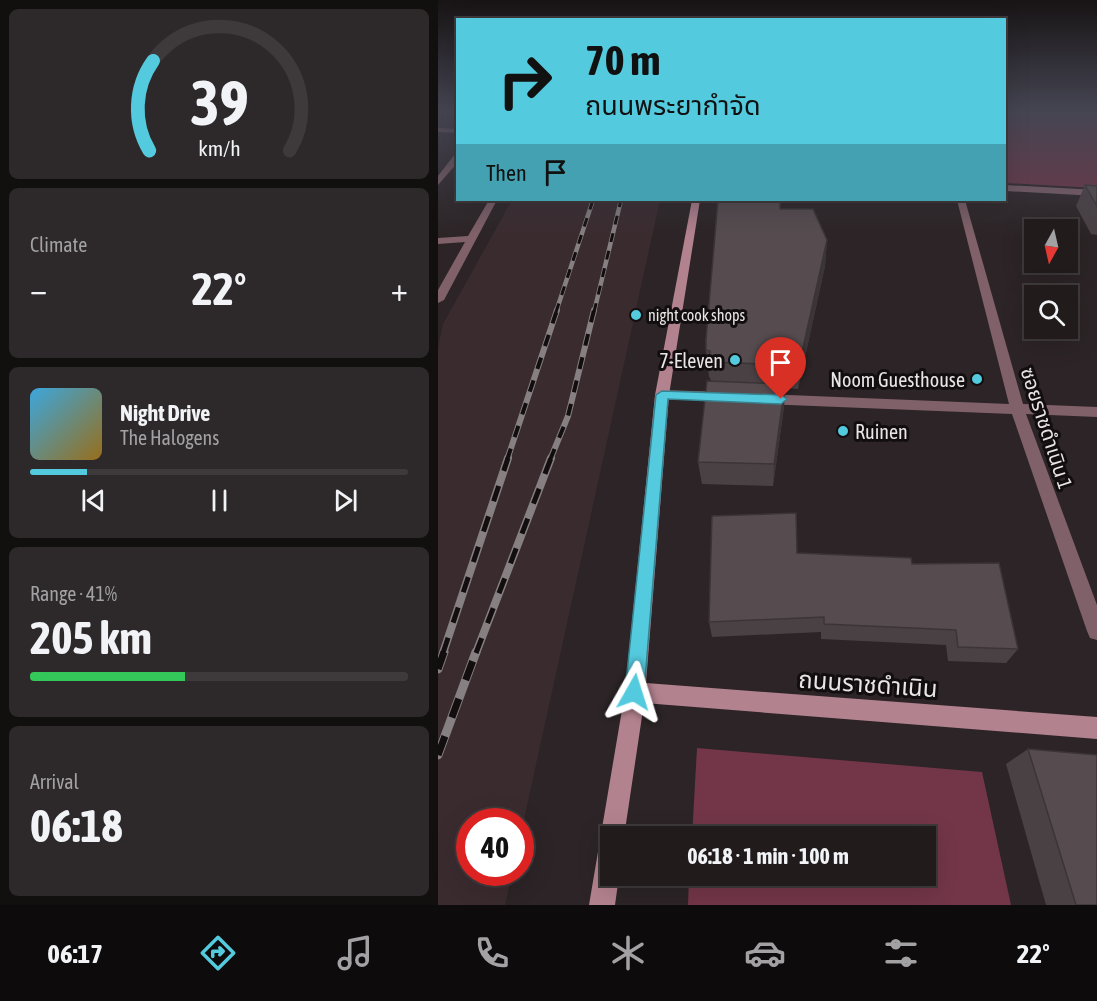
<!DOCTYPE html>
<meta charset="utf-8">
<style>
body{margin:0;font-family:"Asap Condensed","Noto Sans Thai",sans-serif;background:#2d2829;color:#f1f3f6;height:100vh;display:flex;flex-direction:column;font-size:22px;white-space:nowrap}
*{box-sizing:border-box;margin:0}
p{font-size:20px;color:#a2a1a3}
.icon{flex:none;width:33px;height:33px;fill:none;stroke:currentColor;stroke-width:2;stroke-linecap:round;stroke-linejoin:round}
.map{position:relative;flex:1;overflow:hidden}
.sheet{display:flex;flex-direction:column;gap:9px;padding:9px;background:#120f0f;width:438px}
.sheet>*{flex:none}
.guide{position:absolute;left:18px;top:18px;width:550px;height:183px;border-radius:0px;box-shadow:0 6px 24px #0002,0 0 0 2px #3e393b;background:#54cade;color:#111;overflow:hidden}
.needle{width:39px;rotate:188deg}
.controls{position:absolute;left:586px;top:219px;display:grid;gap:12px}
.controls a{display:grid;place-items:center;width:54px;height:54px;border-radius:0px;background:#211b1c;box-shadow:0 6px 24px #0002,0 0 0 2px #3e393b;font-size:30px}
.speed{position:absolute;left:18px;top:808px;display:flex;gap:12px;font-size:30px;font-weight:700;text-align:center}
.speed>*{display:grid;place-content:center;width:78px;height:78px;border-radius:50%;background:#211b1c;box-shadow:0 6px 24px #0002,0 0 0 2px #3e393b;line-height:1}
.speed .limit{border:9px solid #d22;background:#fff;color:#111}
.pin{position:absolute;display:grid;place-items:center;width:51px;height:51px;color:#fff;margin:-62px -26px;border-radius:50% 50% 50% 0;rotate:-45deg;box-shadow:0 0 6px #0007}
.pin .icon{rotate:45deg}
.me{position:absolute;width:66px;margin:-33px;rotate:6deg;stroke-linejoin:round;filter:drop-shadow(0 0 4px #0008)}
.turn{display:flex;align-items:center;gap:21px;height:126px;padding:0 30px;font-size:27px}
.turn .icon{width:78px;height:78px;stroke-width:2.5}
.turn b{display:block;font-size:42px;line-height:51px}
.then{display:flex;align-items:center;height:57px;padding:0 30px;background:#0003;gap:12px;font-size:22px}
.big{font-size:45px;font-weight:700;line-height:1.1}
.sheet .widget{flex:1;display:flex;flex-direction:column;justify-content:center;gap:9px;min-width:0;padding:0 21px;border-radius:9px;background:#2d2829}
.sheet .dial{align-items:center;gap:0}
.dial svg{height:156px;overflow:visible;fill:none;stroke:#3e393b;stroke-width:7;stroke-linecap:round;text-anchor:middle}
.dial text{fill:#f1f3f6;stroke:none}
.song{display:flex;align-items:center;gap:18px}
.cover{width:72px;height:72px;border-radius:9px;background:linear-gradient(135deg,hsl(200 70% 55%),hsl(40 70% 35%))}
.played{height:6px;border-radius:3px;background:linear-gradient(90deg,#54cade 15%,#3e393b 15%)}
.keys{display:flex;justify-content:space-around;direction:ltr}
.heat{display:flex;justify-content:space-between;align-items:center;font-size:33px;direction:ltr}
.charge{height:9px;border-radius:4px;background:linear-gradient(90deg,#34c759 41%,#3e393b 0)}
.trip{position:absolute;left:162px;top:826px;width:336px;height:60px;border-radius:0px;background:#211b1c;box-shadow:0 6px 24px #0002,0 0 0 2px #3e393b;font-weight:700;line-height:60px;text-align:center}
.tabs{display:flex;height:96px;justify-content:space-around;align-items:center;background:#0d0b0b;color:#a2a1a3}
.tabs .icon{width:42px;height:42px}
.tabs .active{color:#54cade}
.tabs b{font-size:27px;color:#f1f3f6}
main{display:flex;flex:1;min-height:0}
.map>svg:first-child{display:block}
</style>
<main>
<section class="sheet">
<div class="widget dial"><svg viewBox="0 0 100 80">
<path d="M14 69A42 42 0 1 1 86 69"/>
<path d="M14 69A42 42 0 0 1 16 23" stroke="#54cade"/>
<text x="50" y="56" font-size="32" font-weight="700">39</text>
<text x="50" y="72" font-size="11">km/h</text>
</svg></div>
<div class="widget"><p>Climate</p>
<div class="heat"><a>−</a><b class="big">22°</b><a>+</a></div>
</div>
<div class="widget">
<div class="song"><i class="cover"></i><div><b>Night Drive</b><p>The Halogens</p></div></div>
<div class="played"></div>
<div class="keys"><svg class="icon" aria-label="previous" viewBox="0 0 24 24"><path d="M18 5L8 12l10 7zM5 5v14"/></svg><svg class="icon" aria-label="pause" viewBox="0 0 24 24"><path d="M8 5v14M16 5v14"/></svg><svg class="icon" aria-label="next" viewBox="0 0 24 24"><path d="M6 5l10 7-10 7zM19 5v14"/></svg></div>
</div>
<div class="widget"><p>Range · 41%</p><b class="big">205 km</b><div class="charge"></div></div>
<div class="widget"><p>Arrival</p><b class="big">06:18</b></div>
</section>
<div class="map">
<svg width="659" height="905" viewBox="0 0 659 905">
<rect width="100%" height="100%" fill="#2c2426"/>
<path fill="#3a2b2f" d="M74,200H222L83,833L82,822H32V873H74L67,905H0V348L5,324Z"/>
<path fill="#723648" d="M567,110H659V188L567,183Z
M259,748L544,772L573,905H250L251,876H488V837H254Z"/>
<g fill="none" stroke-linecap="round" stroke-linejoin="round">
<path fill="#806169" fill-rule="evenodd" d="M0,128L20,129V133L0,132Z
M17,154H20V162L0,185V176Z
M567,185L659,190V196L567,191Z
M51,200H59L6,300L0,303V290L27,242L0,244V238L30,236Z
M519,200H527L585,404L659,407V417L588,414L659,605V640L652,638L649,631L574,414L326,404L319,399L326,394L571,404Z
M224,390L287,392L294,397L287,402L219,398L217,395L219,392Z"/>
<path fill="#b3828f" fill-rule="evenodd" d="M254,200H262L231,395L208,683L659,717V739L206,703L186,837H172V876H181L177,905H151L187,692L217,395Z"/>
<g stroke="#878082" stroke-width="4.5">
<path id="rail-far3" d="M118,312L155,200
M156,312L183,200"/>
</g>
<g stroke="#878082" stroke-width="6">
<path id="rail-far2" d="M69,460L119,310
M112,460L130,416L156,310"/>
</g>
<g stroke="#878082" stroke-width="8">
<path id="rail-far1" d="M5,653L70,458
M38,653L113,458"/>
</g>
<g stroke="#878082" stroke-width="9">
<path id="rail" d="M0,669L6,652
M0,755L38,652"/>
</g>
<use href="#rail-far3" stroke="#120e0f" stroke-width="3" stroke-dasharray="9" stroke-linecap="butt"/>
<use href="#rail-far2" stroke="#120e0f" stroke-width="4" stroke-dasharray="12" stroke-linecap="butt"/>
<use href="#rail-far1" stroke="#120e0f" stroke-width="5" stroke-dasharray="16" stroke-linecap="butt"/>
<use href="#rail" stroke="#120e0f" stroke-width="7" stroke-dasharray="20" stroke-linecap="butt"/>
</g>
<path fill="#4a4144" d="M647,185L659,186V235L653,234L638,206Z
M342,209L389,240L387,266L360,389L349,388L348,393H347L346,407L335,486L264,484L260,462L273,381L272,378L271,377L268,350Z
M474,564L580,649L568,663L510,661L508,645L383,639V632L274,637L271,622Z
M590,749L659,905H608L568,764Z"/>
<path fill="#3c3537" d="M389,240L387,266L360,389L362,361Z
M350,360L349,388L348,393L349,365Z
M347,384L346,407L335,486L336,464Z"/>
<path fill="#564c4f" stroke="#3c3537" stroke-width="1.5" d="M647,185L659,186V206Z
M280,200H342V209H375L389,240L362,361L350,360L349,365L271,362L272,351L268,350V339Z
M269,381L347,384L336,464L260,462Z
M358,513L359,553L473,558L474,564L561,563L580,649L520,647L518,630L386,624V617L271,622L274,516Z
M590,749L659,755V905H638Z"/>
<linearGradient id="sky" x2="0" y2="1"><stop stop-color="#181415"/><stop offset="0.47" stop-color="#454552"/><stop offset="1" stop-color="#454552" stop-opacity="0"/></linearGradient>
<rect width="659" height="236" fill="url(#sky)"/>
<path fill="#54cade" stroke="#378390" stroke-width="1.5" d="M224,391L343,395L349,399L343,404L230,399L206,692L203,699L196,701L190,699L187,692L218,395Z"/>
<g fill="#54cade" stroke="#120e0f" stroke-width="2">
<circle cx="198" cy="315" r="6"/>
<circle cx="297" cy="360" r="6"/>
<circle cx="539" cy="379" r="6"/>
<circle cx="405" cy="431" r="6"/>
</g>
<g text-anchor="middle" dominant-baseline="central" stroke-width="6" stroke-linejoin="round" paint-order="stroke">
<g font-size="16" fill="#e9e4e5" stroke="#120e0f" text-anchor="start">
<text x="210" y="315">night cook shops</text>
</g>
<g font-size="20" fill="#e9e4e5" stroke="#120e0f" text-anchor="end">
<text x="285" y="360">7-Eleven</text>
<text x="527" y="379">Noom Guesthouse</text>
<text x="417" y="431" text-anchor="start">Ruinen</text>
</g>
<g font-size="20" fill="#e9e4e5" stroke="#120e0f">
<text transform="translate(609 428) rotate(72)">ซอยราชดำเนิน 1</text>
</g>
<g font-size="24" fill="#e9e4e5" stroke="#120e0f">
<text transform="translate(430 684) rotate(4)">ถนนราชดำเนิน</text>
</g>
</g>
</svg>
<div class="controls">
<a><svg class="needle" viewBox="-14 -14 28 28"><path d="M0-13l5 13h-10z" fill="#e53935"/><path d="M0 13l5-13h-10z" fill="#a2a1a3"/></svg></a>
<a><svg class="icon" aria-label="search" viewBox="0 0 24 24"><circle cx="10" cy="10" r="6"/><path d="M15 15l6 6"/></svg></a>
</div>
<div class="speed"><div class="limit">40</div></div>
<div class="pin" style="left:343px;top:399px;background:#d93025"><svg class="icon" aria-label="arrive" viewBox="0 0 24 24"><path d="M6 21V4h12l-3 4 3 4H6"/></svg></div>
<svg class="me" style="left:196px;top:692px" viewBox="-20 -20 40 40"><path d="M0-17L14 15 0 8-14 15z" fill="#54cade" stroke="#fff" stroke-width="4"/></svg>
<div class="trip">06:18 · 1 min · 100 m</div>
<div class="guide">
<div class="turn"><svg class="icon" aria-label="right" viewBox="0 0 24 24"><path d="M7 20v-9h11M14 6l5 5-5 5"/></svg><div><b>70 m</b>ถนนพระยากำจัด</div></div>
<div class="then">Then<svg class="icon" aria-label="arrive" viewBox="0 0 24 24"><path d="M6 21V4h12l-3 4 3 4H6"/></svg></div>
</div>
</div>
</main>
<nav class="tabs">
<b>06:17</b>
<svg class="icon active" aria-label="directions" viewBox="0 0 24 24"><path d="M12 3l9 9-9 9-9-9zM9 14v-3h6M13 9l2 2-2 2"/></svg>
<svg class="icon" aria-label="music" viewBox="0 0 24 24"><path d="M9 18V5l10-2v13"/><circle cx="6" cy="18" r="3"/><circle cx="16" cy="16" r="3"/></svg>
<svg class="icon" aria-label="phone" viewBox="0 0 24 24"><path d="M5 4h4l2 5-3 2q2 4 5 5l2-3 5 2v4C11 20 4 13 5 4z"/></svg>
<svg class="icon" aria-label="climate" viewBox="0 0 24 24"><path d="M12 3v18M4 7l16 10M4 17L20 7"/></svg>
<svg class="icon" aria-label="car" viewBox="0 0 24 24"><path d="M5 17H2v-5l4-1 3-4h7l3 4 3 1v5h-3M9 17h6M6 11h13"/><circle cx="7" cy="17" r="2"/><circle cx="17" cy="17" r="2"/></svg>
<svg class="icon" aria-label="filters" viewBox="0 0 24 24"><path d="M4 7h16M4 17h16"/><circle cx="9" cy="7" r="2"/><circle cx="15" cy="17" r="2"/></svg>
<b>22°</b>
</nav>
